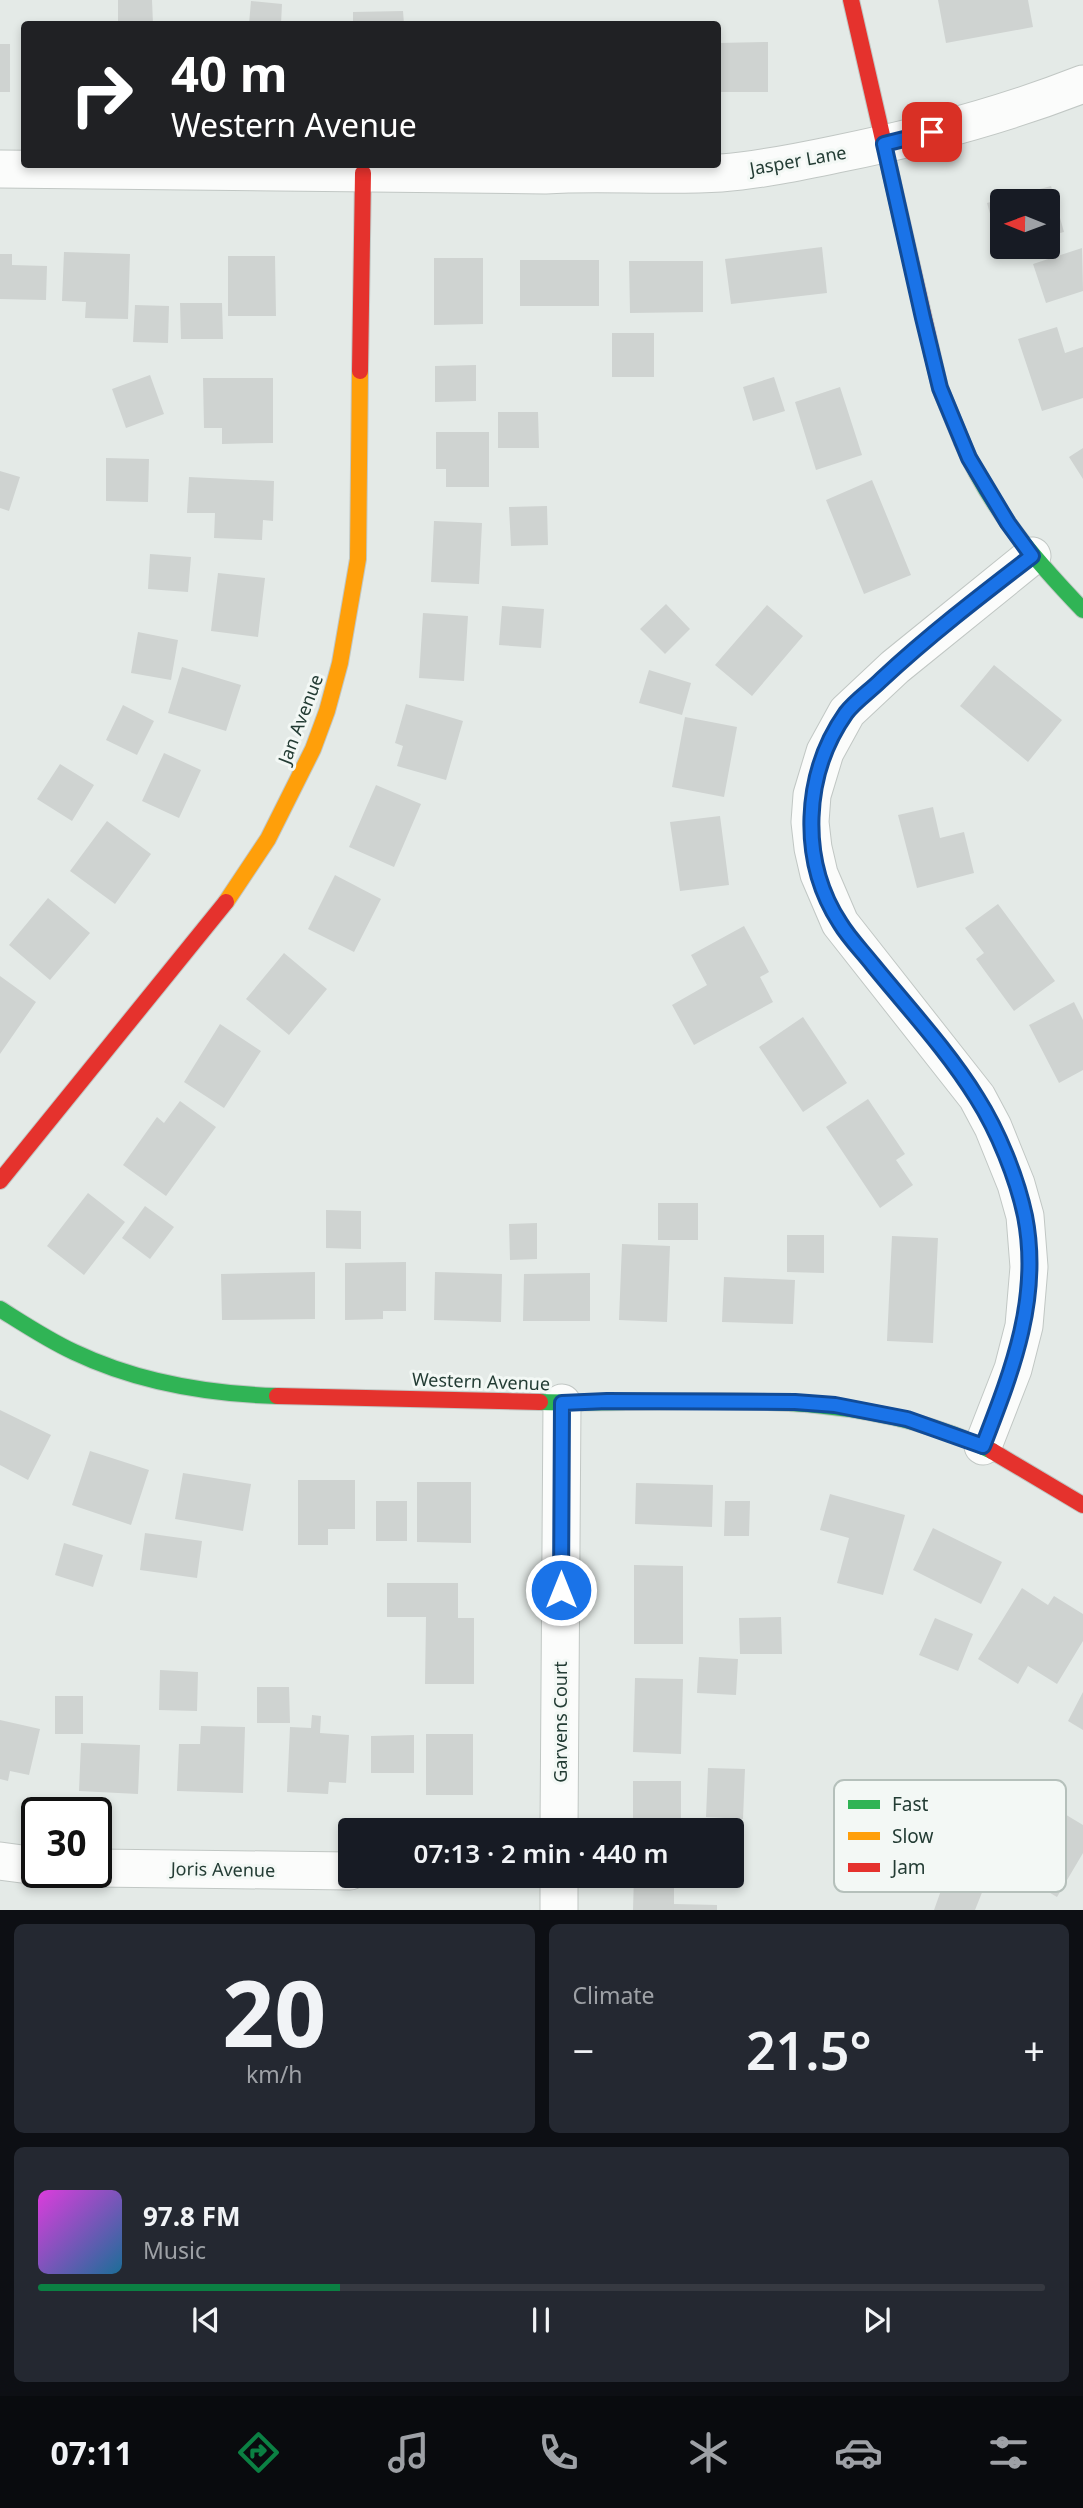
<!DOCTYPE html>
<meta charset="utf-8">
<style>
body{margin:0;font-family:"Noto Sans",sans-serif;background:#242831;color:#f1f3f6;height:100vh;display:flex;flex-direction:column;font-size:26px;white-space:nowrap}
*{box-sizing:border-box;margin:0}
p{font-size:23px;color:#9ea1a6}
.icon{flex:none;width:38px;height:38px;fill:none;stroke:currentColor;stroke-width:2;stroke-linecap:round;stroke-linejoin:round}
.map{position:relative;height:1910px;overflow:hidden}
.drawer{display:flex;flex-direction:column;gap:14px;padding:14px;background:#0d0f14;flex:1}
.drawer>*{flex:none}
.hud{position:absolute;left:21px;top:21px;width:700px;height:147px;border-radius:7px;box-shadow:0 4px 10px #0003;background:#202124;color:#fff;overflow:hidden}
.needle{width:46px;rotate:271deg}
.buttons{position:absolute;left:990px;top:189px;display:grid;gap:14px}
.buttons a{display:grid;place-items:center;width:70px;height:70px;border-radius:7px;background:#171b24;box-shadow:0 4px 10px #0003;font-size:35px}
.speed{position:absolute;left:21px;top:1797px;display:flex;gap:14px;font-size:35px;font-weight:700;text-align:center}
.speed>*{display:grid;place-content:center;width:91px;height:91px;border-radius:50%;background:#171b24;box-shadow:0 4px 10px #0003;line-height:1}
.speed .limit{border:4px solid #111;border-radius:10px;background:#fff;color:#111}
.pin{position:absolute;display:grid;place-items:center;width:60px;height:60px;color:#fff;margin:-30px;border-radius:14px;box-shadow:0 4px 10px #0006}
.me{position:absolute;width:77px;margin:-38px;rotate:0deg;stroke-linejoin:round;filter:drop-shadow(0 0 5px #0008)}
.turn{display:flex;align-items:center;gap:24px;height:147px;padding:0 35px;font-size:32px}
.turn .icon{width:91px;height:91px;stroke-width:2.5}
.turn b{display:block;font-size:49px;line-height:60px}
.big{font-size:52px;font-weight:600;line-height:1.1}
.drawer .widget{flex:1;display:flex;flex-direction:column;justify-content:center;gap:10px;min-width:0;padding:0 24px;border-radius:10px;background:#242831}
.drawer .dial{align-items:center;gap:0}
.dial b{font-size:91px;line-height:1}
.song{display:flex;align-items:center;gap:21px}
.cover{width:84px;height:84px;border-radius:10px;background:linear-gradient(135deg,hsl(300 70% 55%),hsl(200 70% 35%))}
.played{height:7px;border-radius:4px;background:linear-gradient(90deg,#0b8043 30%,#363941 30%)}
.keys{display:flex;justify-content:space-around;direction:ltr}
.heat{display:flex;justify-content:space-between;align-items:center;font-size:38px;direction:ltr}
.drawer .tiles{flex:1;display:grid;gap:14px;grid-template-columns:1fr 1fr}
.widget:last-child{grid-column:span 2}
.trip{position:absolute;left:338px;top:1818px;width:406px;height:70px;border-radius:7px;background:#171b24;box-shadow:0 4px 10px #0003;font-weight:600;line-height:70px;text-align:center}
.dock{display:flex;height:112px;justify-content:space-around;align-items:center;background:#090b0e;color:#9ea1a6}
.dock .icon{width:49px;height:49px}
.dock .active{color:#0b8043}
.dock b{font-size:32px;color:#f1f3f6}
.map>svg:first-child{display:block}
</style>
<div class="map">
<svg width="1083" height="1910" viewBox="0 0 1083 1910">
<rect width="100%" height="100%" fill="#e4eae7"/>
<path fill="#cfd3d1" d="M118,0H152L153,24H118Z
M938,0H1028L1033,27L946,43Z
M251,1L282,4L281,24H249Z
M403,11L404,24H353V12Z
M768,42V92H718V43Z
M0,44H10V92H0Z
M1051,186L1064,232L1048,236V201H1003V249H1000L987,203Z
M822,247L827,293L731,304L725,259Z
M1082,248L1083,291L1046,303L1033,264Z
M64,252L130,254L128,319L85,318L86,302L62,301Z
M0,254H12V265L47,266L46,300L0,299Z
M228,256H275L276,316H228Z
M434,258H483V324L434,325Z
M520,260H599V306H520Z
M629,261H703V312L630,313Z
M180,303H222L223,339H181Z
M135,305L169,306L168,343L133,342Z
M1057,327L1065,353L1083,347V398L1042,411L1018,339Z
M612,333H654V377H612Z
M476,365V401L435,402V366Z
M150,375L164,414L126,428L112,389Z
M774,377L785,411L753,421L743,387Z
M203,378H273V443L222,444V428H204Z
M840,387L862,455L816,470L795,402Z
M498,412H538L539,448H498Z
M436,432H489V487H446V469H436Z
M1083,448V479L1069,457Z
M106,458L149,459L148,502L106,501Z
M0,471L20,477L9,511L0,508Z
M189,477L274,481L273,521L263,520L262,540L214,538L215,513H187Z
M872,480L911,575L864,594L826,500Z
M547,506L548,545L511,546L509,507Z
M434,521L482,523L479,584L431,582Z
M150,554L191,557L188,592L148,589Z
M218,573L265,578L258,637L211,631Z
M666,604L690,629L665,654L640,629Z
M767,605L803,636L752,696L715,665Z
M502,606L544,609L541,648L499,645Z
M423,613L468,616L464,681L419,678Z
M138,632L178,640L171,680L131,673Z
M994,665L1062,720L1028,762L960,706Z
M182,667L241,685L226,731L168,713Z
M649,670L691,683L682,715L639,703Z
M406,704L463,721L446,780L397,766L403,746L395,743Z
M123,705L154,721L137,755L106,740Z
M685,717L737,727L724,797L672,787Z
M164,753L201,770L179,818L142,801Z
M60,764L94,785L72,821L37,799Z
M376,785L421,804L394,867L349,847Z
M933,807L940,838L964,832L974,873L917,888L898,815Z
M720,816L729,885L680,891L670,822Z
M107,821L151,854L115,904L70,871Z
M335,875L381,899L354,952L308,929Z
M48,898L90,933L50,980L9,945Z
M998,904L1055,981L1014,1011L976,959L984,953L965,928Z
M744,926L769,972L760,977L773,1002L694,1045L672,1005L707,985L691,955Z
M284,953L327,989L289,1035L246,999Z
M0,976L36,1002L0,1054Z
M1074,1002L1083,1020V1070L1059,1083L1029,1025Z
M803,1017L847,1083L803,1112L759,1047Z
M220,1024L261,1051L224,1108L184,1082Z
M868,1099L905,1154L896,1160L913,1185L880,1208L826,1127Z
M180,1101L216,1127L166,1196L123,1165L157,1117L164,1123Z
M88,1193L125,1222L84,1275L47,1246Z
M658,1203H698V1240H658Z
M145,1206L174,1227L150,1259L122,1238Z
M326,1210L361,1211V1249L326,1248Z
M537,1223V1259L510,1260L509,1224Z
M787,1235H824V1273L787,1272Z
M892,1236L938,1238L933,1343L887,1341Z
M622,1244L670,1246L667,1322L619,1320Z
M406,1262V1311H383V1319L345,1320V1263Z
M315,1272V1319L222,1320L221,1274Z
M435,1272L502,1274L501,1322L434,1320Z
M590,1273V1321H523L524,1274Z
M724,1277L795,1280L793,1324L722,1322Z
M0,1410L51,1435L28,1480L0,1465Z
M90,1451L149,1470L131,1525L72,1505Z
M183,1473L251,1484L243,1531L175,1519Z
M298,1480H355V1529H328V1545H298Z
M417,1482H471V1543L417,1542Z
M636,1483L713,1485L712,1527L635,1524Z
M830,1494L905,1515L883,1595L837,1583L849,1538L820,1530Z
M376,1501H407V1541H376Z
M725,1501H750L749,1536H724Z
M933,1528L1002,1562L981,1604L913,1570Z
M145,1533L202,1541L197,1578L140,1570Z
M64,1543L103,1555L93,1587L55,1575Z
M634,1565L683,1566V1644H634Z
M387,1583H458V1618H474V1684H425L426,1617H387Z
M1022,1588L1048,1605L1054,1596L1083,1614V1641L1057,1684L1028,1666L1018,1684L978,1659Z
M781,1617L782,1654H740L739,1618Z
M935,1618L973,1634L958,1671L919,1655Z
M699,1657L738,1659L736,1695L697,1693Z
M160,1670L198,1672L197,1711L159,1710Z
M635,1678L683,1679L681,1754L633,1752Z
M257,1687H289L290,1723H257Z
M1083,1692V1730L1068,1721Z
M55,1696H83V1734H55Z
M312,1715L321,1716L320,1733L349,1735L346,1783L329,1782L328,1794L287,1792L290,1727L311,1728Z
M0,1720L40,1729L29,1775L10,1771L8,1781L0,1779Z
M201,1726L245,1727L243,1793L177,1791L179,1744H200Z
M426,1734H473V1795H426Z
M414,1735V1773H371V1736Z
M81,1743L140,1745L138,1794L79,1791Z
M708,1768L745,1769L743,1819L706,1817Z
M633,1781H681V1830H633Z
M1063,1813L1083,1825V1853L1057,1897L988,1856L1014,1814L1049,1836Z
M948,1871L985,1885L975,1910H934Z
M634,1876H674V1904L717,1905V1910H633Z"/>
<g fill="none" stroke-linecap="round" stroke-linejoin="round">
<g stroke="#c1c7c4" stroke-width="39">
<path id="street" d="M0,169L545,175C604,171 662,177 721,173C760,170 799,162 837,154C921,137 1004,115 1083,84
M983,1446L1013,1369L1024,1326L1029,1267L1025,1216L1016,1184L993,1127L977,1097L840,923L819,874L813,848L810,822L812,795L825,752L847,712L895,667L1032,556
M559,1830L562,1403
M0,1861L37,1866
M96,1868L350,1871
M559,1910V1876"/>
</g>
<g stroke="#c0c7c4" stroke-width="18">
<path id="fast" d="M962,442C989,507 1035,560 1083,610
M0,1309C24,1324 48,1340 74,1352C137,1382 209,1394 277,1396
M540,1402C691,1406 851,1382 992,1451"/>
</g>
<g stroke="#c0c7c4" stroke-width="18">
<path id="slow" d="M226,902L268,839L313,749L327,711L340,663L358,559L360,371"/>
</g>
<g stroke="#c0c7c4" stroke-width="18">
<path id="jam" d="M851,0L940,388L962,442
M360,371L363,173
M0,1181L226,902
M277,1396L540,1402
M992,1451L1083,1505"/>
</g>
<use href="#street" stroke="#fbfcfb" stroke-width="37"/>
<use href="#fast" stroke="#30b455" stroke-width="16"/>
<use href="#slow" stroke="#ff9f0a" stroke-width="16"/>
<use href="#jam" stroke="#e5322d" stroke-width="16"/>
</g>
<g fill="none" stroke-linecap="round" stroke-linejoin="round">
<g stroke="#114b97" stroke-width="18">
<path id="route" d="M561,1590L562,1403L607,1401L795,1402L835,1405L907,1419L983,1446C1012,1371 1041,1298 1025,1216C1017,1178 998,1131 977,1098C948,1051 908,1008 873,965C862,951 849,938 840,923C799,860 803,774 846,713C855,701 870,691 881,680C928,636 980,596 1032,556L1008,523L969,458L940,388L923,318L884,144L932,132"/>
</g>
<use href="#route" stroke="#1a73e8" stroke-width="12"/>
</g>
<g text-anchor="middle" dominant-baseline="central" stroke-width="6" stroke-linejoin="round" paint-order="stroke">
<g font-size="18" fill="#233c34" stroke="#f3f8f5">
<text transform="translate(798 160) rotate(-10)">Jasper Lane</text>
<text transform="translate(300 719) rotate(-69)">Jan Avenue</text>
<text transform="translate(481 1381) rotate(2)">Western Avenue</text>
<text transform="translate(560 1722) rotate(-90)">Garvens Court</text>
<text transform="translate(223 1869) rotate(1)">Joris Avenue</text>
</g>
</g>
<rect x="834" y="1780" width="232" height="112" rx="10" fill="#f3f8f5" stroke="#b5c0bb" stroke-width="2"/>
<rect x="848" y="1800" width="32" height="9" fill="#30b455"/>
<rect x="848" y="1832" width="32" height="8" fill="#ff9f0a"/>
<rect x="848" y="1863" width="32" height="9" fill="#e5322d"/>
<g font-size="19" fill="#233c34">
<text x="892" y="1811">Fast</text>
<text x="892" y="1843">Slow</text>
<text x="892" y="1874">Jam</text>
</g>
</svg>
<div class="buttons">
<a><svg class="needle" viewBox="-14 -14 28 28"><path d="M0-13l5 13h-10z" fill="#e53935"/><path d="M0 13l5-13h-10z" fill="#9ea1a6"/></svg></a>
</div>
<div class="speed"><div class="limit">30</div></div>
<div class="pin" style="left:932px;top:132px;background:#d93025"><svg class="icon" aria-label="arrive" viewBox="0 0 24 24"><path d="M6 21V4h12l-3 4 3 4H6"/></svg></div>
<svg class="me" style="left:561px;top:1590px" viewBox="-20 -20 40 40"><circle r="17" fill="#1a73e8" stroke="#fff" stroke-width="3"/><path d="M0-11L8 9 0 5-8 9z" fill="#fff"/></svg>
<div class="trip">07:13 · 2 min · 440 m</div>
<div class="hud">
<div class="turn"><svg class="icon" aria-label="right" viewBox="0 0 24 24"><path d="M7 20v-9h11M14 6l5 5-5 5"/></svg><div><b>40 m</b>Western Avenue</div></div>
</div>
</div>
<section class="drawer">
<div class="tiles">
<div class="widget dial"><b>20</b><p>km/h</p></div>
<div class="widget"><p>Climate</p>
<div class="heat"><a>−</a><b class="big">21.5°</b><a>+</a></div>
</div>
<div class="widget">
<div class="song"><i class="cover"></i><div><b>97.8 FM</b><p>Music</p></div></div>
<div class="played"></div>
<div class="keys"><svg class="icon" aria-label="previous" viewBox="0 0 24 24"><path d="M18 5L8 12l10 7zM5 5v14"/></svg><svg class="icon" aria-label="pause" viewBox="0 0 24 24"><path d="M8 5v14M16 5v14"/></svg><svg class="icon" aria-label="next" viewBox="0 0 24 24"><path d="M6 5l10 7-10 7zM19 5v14"/></svg></div>
</div>
</div>
</section>
<nav class="dock">
<b>07:11</b>
<svg class="icon active" aria-label="directions" viewBox="0 0 24 24"><path d="M12 3l9 9-9 9-9-9zM9 14v-3h6M13 9l2 2-2 2"/></svg>
<svg class="icon" aria-label="music" viewBox="0 0 24 24"><path d="M9 18V5l10-2v13"/><circle cx="6" cy="18" r="3"/><circle cx="16" cy="16" r="3"/></svg>
<svg class="icon" aria-label="phone" viewBox="0 0 24 24"><path d="M5 4h4l2 5-3 2q2 4 5 5l2-3 5 2v4C11 20 4 13 5 4z"/></svg>
<svg class="icon" aria-label="climate" viewBox="0 0 24 24"><path d="M12 3v18M4 7l16 10M4 17L20 7"/></svg>
<svg class="icon" aria-label="car" viewBox="0 0 24 24"><path d="M5 17H2v-5l4-1 3-4h7l3 4 3 1v5h-3M9 17h6M6 11h13"/><circle cx="7" cy="17" r="2"/><circle cx="17" cy="17" r="2"/></svg>
<svg class="icon" aria-label="filters" viewBox="0 0 24 24"><path d="M4 7h16M4 17h16"/><circle cx="9" cy="7" r="2"/><circle cx="15" cy="17" r="2"/></svg>
</nav>
